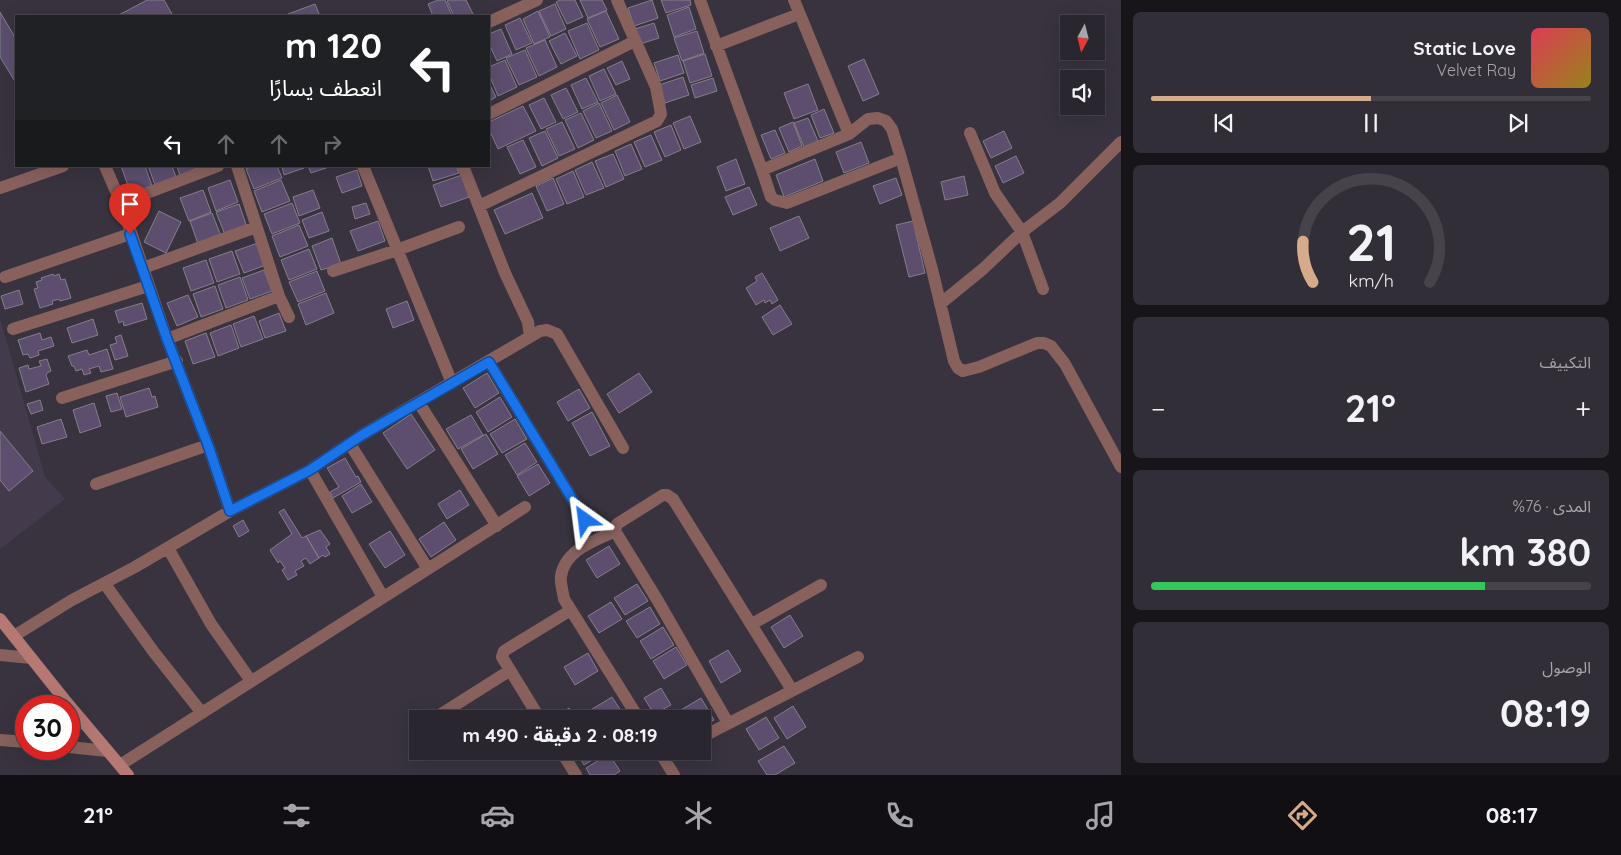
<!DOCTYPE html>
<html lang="ar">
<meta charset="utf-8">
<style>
body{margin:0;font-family:Quicksand,"Noto Sans Arabic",sans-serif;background:#322e37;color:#f1f3f6;direction:rtl;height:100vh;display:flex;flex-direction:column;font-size:19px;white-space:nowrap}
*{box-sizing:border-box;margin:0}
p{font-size:16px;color:#a5a5aa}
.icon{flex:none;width:28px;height:28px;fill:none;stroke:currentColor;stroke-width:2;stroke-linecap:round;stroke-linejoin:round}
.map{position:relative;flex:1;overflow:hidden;direction:ltr}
.drawer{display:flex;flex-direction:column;gap:12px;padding:12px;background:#17151a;width:500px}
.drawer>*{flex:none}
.guide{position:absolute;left:15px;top:15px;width:475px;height:152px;border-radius:0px;box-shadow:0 5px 20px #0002,0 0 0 1px #46434b;direction:rtl;background:#202124;color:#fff;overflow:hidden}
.needle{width:32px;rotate:187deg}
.fabs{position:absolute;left:1060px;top:15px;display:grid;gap:10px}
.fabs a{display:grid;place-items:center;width:45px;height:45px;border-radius:0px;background:#2a262f;box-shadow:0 5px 20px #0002,0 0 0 1px #46434b;font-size:25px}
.speed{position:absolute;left:15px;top:695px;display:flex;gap:10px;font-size:25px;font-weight:700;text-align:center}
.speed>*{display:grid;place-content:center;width:65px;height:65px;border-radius:50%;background:#2a262f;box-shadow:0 5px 20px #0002,0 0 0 1px #46434b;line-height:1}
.speed .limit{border:8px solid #d22;background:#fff;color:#111}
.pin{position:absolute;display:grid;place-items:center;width:42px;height:42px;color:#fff;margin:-51px -21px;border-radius:50% 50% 50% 0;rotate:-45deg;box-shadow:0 0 5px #0007}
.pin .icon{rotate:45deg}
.me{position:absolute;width:55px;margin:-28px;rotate:329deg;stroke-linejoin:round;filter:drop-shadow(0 0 4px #0008)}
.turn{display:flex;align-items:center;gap:18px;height:105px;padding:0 25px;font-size:22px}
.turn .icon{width:65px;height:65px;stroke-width:2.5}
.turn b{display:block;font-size:35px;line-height:42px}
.lanes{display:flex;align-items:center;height:48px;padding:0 25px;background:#0003;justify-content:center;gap:25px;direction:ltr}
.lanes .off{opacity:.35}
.big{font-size:38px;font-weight:700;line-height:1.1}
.drawer .card{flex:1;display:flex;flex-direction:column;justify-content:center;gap:8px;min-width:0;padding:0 18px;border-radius:8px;background:#322e37}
.drawer .dial{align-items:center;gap:0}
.dial svg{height:130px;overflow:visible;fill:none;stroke:#46434b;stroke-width:7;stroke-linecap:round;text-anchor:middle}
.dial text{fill:#f1f3f6;stroke:none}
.song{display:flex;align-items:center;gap:15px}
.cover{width:60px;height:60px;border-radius:8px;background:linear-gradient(135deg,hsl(350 70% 55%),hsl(50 70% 35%))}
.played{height:5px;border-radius:2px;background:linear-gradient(90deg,#d6ab8b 50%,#46434b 50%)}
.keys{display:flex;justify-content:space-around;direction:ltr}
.heat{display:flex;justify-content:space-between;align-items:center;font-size:28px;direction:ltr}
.charge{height:8px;border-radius:4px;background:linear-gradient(90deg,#34c759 76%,#46434b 0)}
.trip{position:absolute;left:409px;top:710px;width:302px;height:50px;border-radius:0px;background:#2a262f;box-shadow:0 5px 20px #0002,0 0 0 1px #46434b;font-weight:700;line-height:50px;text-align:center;direction:rtl}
.tab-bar{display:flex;height:80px;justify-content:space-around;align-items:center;background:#110f13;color:#a5a5aa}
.tab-bar .icon{width:35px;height:35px}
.tab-bar .on{color:#d6ab8b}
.tab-bar b{font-size:22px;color:#f1f3f6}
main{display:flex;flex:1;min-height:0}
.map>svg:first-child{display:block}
</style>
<main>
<section class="drawer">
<div class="card">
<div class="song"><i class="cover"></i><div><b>Static Love</b><p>Velvet Ray</p></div></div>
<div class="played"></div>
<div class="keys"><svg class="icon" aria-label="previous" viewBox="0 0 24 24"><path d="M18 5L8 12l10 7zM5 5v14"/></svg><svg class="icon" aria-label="pause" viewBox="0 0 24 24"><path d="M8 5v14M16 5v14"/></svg><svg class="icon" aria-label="next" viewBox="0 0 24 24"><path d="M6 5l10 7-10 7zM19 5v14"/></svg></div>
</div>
<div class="card dial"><svg viewBox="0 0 100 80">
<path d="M14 69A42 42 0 1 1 86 69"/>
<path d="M14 69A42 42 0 0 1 8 44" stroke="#d6ab8b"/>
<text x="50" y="56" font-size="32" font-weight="700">21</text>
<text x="50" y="72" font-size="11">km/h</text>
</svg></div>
<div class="card"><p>التكييف</p>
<div class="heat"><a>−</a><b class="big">21°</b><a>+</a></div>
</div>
<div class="card"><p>المدى · 76%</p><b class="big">380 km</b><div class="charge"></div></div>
<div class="card"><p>الوصول</p><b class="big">08:19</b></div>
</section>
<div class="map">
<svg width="1121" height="775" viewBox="0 0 1121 775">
<rect width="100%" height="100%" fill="#38333f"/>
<path fill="#433b4c" d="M0,318L45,477L65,499L0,549Z"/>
<path fill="#5d4e6f" stroke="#847e8b" d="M147,0H164L173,16H117Z
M438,0H445L452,16H433L428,4Z
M449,0H466L474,16H454L447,1Z
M560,0H575L583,17L567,24L556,2Z
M580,0H602L607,10L588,18Z
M652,0L658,18L634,26L628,8Z
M661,0H690L691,5L666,13Z
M315,4L320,16H289L288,14Z
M555,4L566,29L551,36L539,11Z
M689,7L696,29L674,37L667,15Z
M538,11L550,37L534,44L523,19Z
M606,11L619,39L600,47L587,19Z
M0,12L16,39V83L0,57Z
M520,18L532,43L516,50L505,25Z
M587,23L599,50L580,59L568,31Z
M654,23L659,38L640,44L635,29Z
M501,29L512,54L497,61L489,44V34Z
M697,31L704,53L682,61L674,38Z
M565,33L577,56L561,64L549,41Z
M545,40L557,67L539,76L526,48Z
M525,50L537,77L519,85L506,58Z
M705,54L712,76L690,83L683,61Z
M678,55L684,73L660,81L654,63Z
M864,59L879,94L863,101L848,66Z
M505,60L517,87L498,96L489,74V67Z
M622,61L630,79L616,85L607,68Z
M604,69L616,94L600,101L589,76Z
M683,77L689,95L665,103L659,85Z
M586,78L598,102L582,109L571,85Z
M713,78L717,91L695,98L691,85Z
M489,83L496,97L489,101Z
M808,84L818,110L794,119L784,93Z
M566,88L578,112L563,119L551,95Z
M617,95L630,122L614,130L601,103Z
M544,98L556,122L541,129L529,105Z
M599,103L612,131L596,138L583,111Z
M523,106L536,131L498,149L489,129V122Z
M824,109L834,133L820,138L811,115Z
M581,113L594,140L578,148L565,120Z
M690,116L701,142L684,149L673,123Z
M808,118L818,141L804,147L794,123Z
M562,122L575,149L559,156L546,129Z
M793,122L802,146L789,152L779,128Z
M671,125L681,150L665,157L654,132Z
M775,130L785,153L771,159L761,135Z
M545,131L558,158L542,166L529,138Z
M1004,131L1012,148L991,158L983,141Z
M651,135L662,160L645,167L634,142Z
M523,140L536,167L520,174L507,147Z
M861,142L869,163L844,173L836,152Z
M631,144L642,169L625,176L615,151Z
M613,154L624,179L606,187L595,161Z
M1016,156L1024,173L1003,183L995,166Z
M736,159L745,184L726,191L717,167Z
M815,159L823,181L784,197L776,175Z
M592,162L604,188L586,195L575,170Z
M121,166H145L152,186L131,194Z
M148,166H172L176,177L155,185Z
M177,166H201L180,176Z
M252,166H277L282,178L254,189L246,169Z
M282,166H304V168L284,175Z
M308,166H332L311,173Z
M428,166H456L459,173L433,181Z
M357,170L362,186L342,193L336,177Z
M573,171L584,197L567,204L556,179Z
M462,175L469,197L441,207L433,185Z
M964,176L968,195L945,200L941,182Z
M553,178L564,204L547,211L536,186Z
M896,178L902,195L880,204L873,186Z
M230,180L238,202L216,211L208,188Z
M281,180L290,201L262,212L254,191Z
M749,187L757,205L733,215L725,197Z
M203,190L211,212L189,221L180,198Z
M313,190L320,208L299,216L293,197Z
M532,193L543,218L505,234L494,210Z
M292,203L300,223L272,234L264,214Z
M366,203L370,214L355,219L352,207Z
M239,204L247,227L225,235L216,212Z
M159,211L181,222L166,253L144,242Z
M322,212L329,231L309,238L302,220Z
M212,213L221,236L198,244L190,221Z
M799,216L809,238L780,251L770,228Z
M378,221L385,241L358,251L350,231Z
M913,221L925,273L909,277L896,225Z
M299,225L308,246L280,257L272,236Z
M332,238L341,264L321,270L312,246Z
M258,243L266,265L244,273L235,251Z
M309,249L317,269L289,280L281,260Z
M232,251L240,274L217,282L209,259Z
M206,260L214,283L191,291L183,268Z
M264,270L272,291L250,299L242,278Z
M317,271L325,291L298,302L289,282Z
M762,273L778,300L772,304L770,300L765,303L764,300L756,305L746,288L757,281L755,277Z
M53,274L54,276L59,274L61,280L65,279L71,298L60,301L59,299L52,301L53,304L40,308L34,289L38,288L36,282L42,280L41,278Z
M240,277L248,300L226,308L218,285Z
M215,286L223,309L201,317L193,294Z
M19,290L23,304L5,309L1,296Z
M326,293L334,313L306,325L298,304Z
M188,295L198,317L177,326L167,303Z
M407,301L414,320L393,328L386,309Z
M142,303L147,319L124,326L123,321L119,323L115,311Z
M780,305L792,324L773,335L762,317Z
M279,313L286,331L265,338L259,321Z
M254,316L263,339L241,347L233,324Z
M93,319L98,335L72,343L67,328Z
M231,325L239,348L218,356L210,333Z
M40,333L42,340L51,337L54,346L38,351L39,355L30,358L28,354L23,355L18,340Z
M206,333L215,357L193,364L185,341Z
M121,335L128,356L115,360L110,345L117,343L115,337Z
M107,349L113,369L101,372L99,366L89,369L91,373L84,375L82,369L76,371L74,366H72L68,356L87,350L89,355Z
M47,359L51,371L47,373L46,375L49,384L26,392L19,368L28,365L29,369L41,366L39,361Z
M487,373L499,393L475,408L463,388Z
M639,373L652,392L619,413L607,394Z
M149,388L152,397L155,396L158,407L126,417L120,397Z
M579,389L590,408L568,421L557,402Z
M117,393L122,409L111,412L106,396Z
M500,397L512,417L488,432L476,412Z
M40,400L43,410L31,414L27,404Z
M94,403L101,426L80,433L73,410Z
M592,412L610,446L590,456L572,423Z
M411,414L435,450L407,469L383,433Z
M471,415L483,435L458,449L446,429Z
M61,419L67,437L42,444L37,427Z
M515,419L527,439L502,453L490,434Z
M0,431L33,471L9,491L0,480Z
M486,434L498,454L473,469L461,449Z
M525,443L537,462L517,475L505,455Z
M345,458L356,477L358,476L361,482L333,498L330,492L339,487L327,468Z
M538,464L550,483L529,496L517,476Z
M361,484L372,502L352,513L342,496Z
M460,490L469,505L447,519L438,504Z
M284,509L302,538L306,536L319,558L310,564L306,558L301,561L304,566L295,571L297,575L288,580L282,570L285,568L280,561L278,563L270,550L292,534L279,512Z
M243,520L249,531L239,537L233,526Z
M444,522L456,540L431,557L419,539Z
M320,530L330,544L326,547L330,554L325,557L323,555L319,558L306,536Z
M390,531L405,555L385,568L369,544Z
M609,546L620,564L597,578L586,560Z
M637,584L648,601L625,615L614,598Z
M611,602L622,619L599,633L588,616Z
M650,607L660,624L637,638L626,621Z
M790,615L803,636L784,648L771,627Z
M663,627L674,645L651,659L640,641Z
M676,647L687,665L664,679L653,661Z
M728,650L741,671L721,683L709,661Z
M588,653L598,671L575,685L564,667Z
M661,688L671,705L654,714L644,698Z
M612,697L623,714L616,719H594L589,711Z
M701,698L714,720L702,726V719H687L681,710Z
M793,706L806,727L787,739L774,718Z
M569,708L576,719H553Z
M675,711L680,719H662Z
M766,717L779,738L759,750L746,729Z
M784,746L795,763L775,775H767L758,761Z
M576,751H607L584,765Z
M609,754L620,771L614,775H590L586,768Z"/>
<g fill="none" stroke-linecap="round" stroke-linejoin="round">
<path stroke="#88615d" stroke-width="12" d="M700,0L762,170L849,134L868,119L878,118L886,121L892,129L901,158L932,269L954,361L958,368L963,371L979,367L1037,343H1044L1051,346L1065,364L1121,467
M794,0L849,134
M489,22L537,0
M716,46L799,14
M489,114L635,41
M970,133L995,193L1022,232L1043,289
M105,166L121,203L167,339L208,445L230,511
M237,166L279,296L289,317
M363,166L452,383
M463,166L505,273L528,322L530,337
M762,170L771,197L775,200L787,203L901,158
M0,188L63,166
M121,203L218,166
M479,206L657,121L661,114L656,87L617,0
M143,268L256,227
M333,271L397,250L459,227
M5,277L130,234
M940,304L983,269L1022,232L1060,203L1121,142
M13,329L148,286
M167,339L279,296
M489,362L585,520
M62,398L177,361
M419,403L497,526
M350,444L428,569
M310,470L383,597
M96,484L208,445
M615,531C594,541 565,550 561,576C560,583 563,592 564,599L639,719
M168,548L211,624L251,681
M105,584L153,651L202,713
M752,624L821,585
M14,636L72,600L135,567L230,511L310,470L362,435L540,331L547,330L557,334L623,448
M0,655L31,658
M438,716L509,671
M540,719L502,657L504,651L571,610
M728,723L658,601L615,531L617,524L663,495H667L673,499L792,690
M702,737L858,657
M0,740L26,742
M69,747L107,751
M561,751L576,775
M659,751L674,775
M664,759L678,751
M120,765L525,507"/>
<path stroke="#b57872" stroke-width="12" d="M0,619L64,699L128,775"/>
</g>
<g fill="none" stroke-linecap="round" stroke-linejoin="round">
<g stroke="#114b97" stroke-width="12">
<path id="route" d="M130,234L167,339L208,445L230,511L310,470L362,435L489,362L585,520"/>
</g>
<use href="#route" stroke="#1a73e8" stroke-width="9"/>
</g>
</svg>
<div class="fabs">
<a><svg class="needle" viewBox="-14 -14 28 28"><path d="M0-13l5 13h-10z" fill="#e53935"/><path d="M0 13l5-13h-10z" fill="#a5a5aa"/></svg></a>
<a><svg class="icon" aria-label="sound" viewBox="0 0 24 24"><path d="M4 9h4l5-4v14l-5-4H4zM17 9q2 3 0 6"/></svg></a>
</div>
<div class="speed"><div class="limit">30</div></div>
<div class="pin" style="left:130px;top:234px;background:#d93025"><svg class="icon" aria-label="arrive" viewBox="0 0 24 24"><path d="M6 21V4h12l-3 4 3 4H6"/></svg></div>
<svg class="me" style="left:585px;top:520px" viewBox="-20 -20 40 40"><path d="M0-17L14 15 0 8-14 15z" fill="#1a73e8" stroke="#fff" stroke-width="4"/></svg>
<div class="trip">08:19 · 2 دقيقة · 490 m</div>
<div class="guide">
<div class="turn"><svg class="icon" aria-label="left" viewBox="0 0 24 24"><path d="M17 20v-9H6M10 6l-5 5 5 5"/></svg><div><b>120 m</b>انعطف يسارًا</div></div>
<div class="lanes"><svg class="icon" aria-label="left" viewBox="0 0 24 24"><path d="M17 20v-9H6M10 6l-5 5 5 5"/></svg><svg class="icon off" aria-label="ahead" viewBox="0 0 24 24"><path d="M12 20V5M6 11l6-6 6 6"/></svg><svg class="icon off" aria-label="ahead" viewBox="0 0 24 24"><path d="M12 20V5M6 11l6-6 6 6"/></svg><svg class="icon off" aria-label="right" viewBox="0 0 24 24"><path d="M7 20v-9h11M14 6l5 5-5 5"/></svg></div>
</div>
</div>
</main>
<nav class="tab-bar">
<b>08:17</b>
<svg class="icon on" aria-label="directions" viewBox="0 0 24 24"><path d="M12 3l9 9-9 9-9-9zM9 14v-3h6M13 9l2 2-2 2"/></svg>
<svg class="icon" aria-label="music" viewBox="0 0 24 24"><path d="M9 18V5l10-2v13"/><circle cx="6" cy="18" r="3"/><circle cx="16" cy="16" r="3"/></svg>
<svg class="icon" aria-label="phone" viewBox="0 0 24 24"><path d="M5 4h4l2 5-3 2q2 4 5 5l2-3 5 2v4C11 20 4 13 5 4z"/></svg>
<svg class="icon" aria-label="climate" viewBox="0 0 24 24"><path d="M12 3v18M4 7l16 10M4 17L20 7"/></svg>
<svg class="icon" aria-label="car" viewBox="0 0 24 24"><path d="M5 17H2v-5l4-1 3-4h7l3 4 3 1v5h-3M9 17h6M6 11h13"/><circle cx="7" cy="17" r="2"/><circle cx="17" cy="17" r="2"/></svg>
<svg class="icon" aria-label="filters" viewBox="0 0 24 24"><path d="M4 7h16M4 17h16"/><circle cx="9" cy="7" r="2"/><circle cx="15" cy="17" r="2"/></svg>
<b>21°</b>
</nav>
